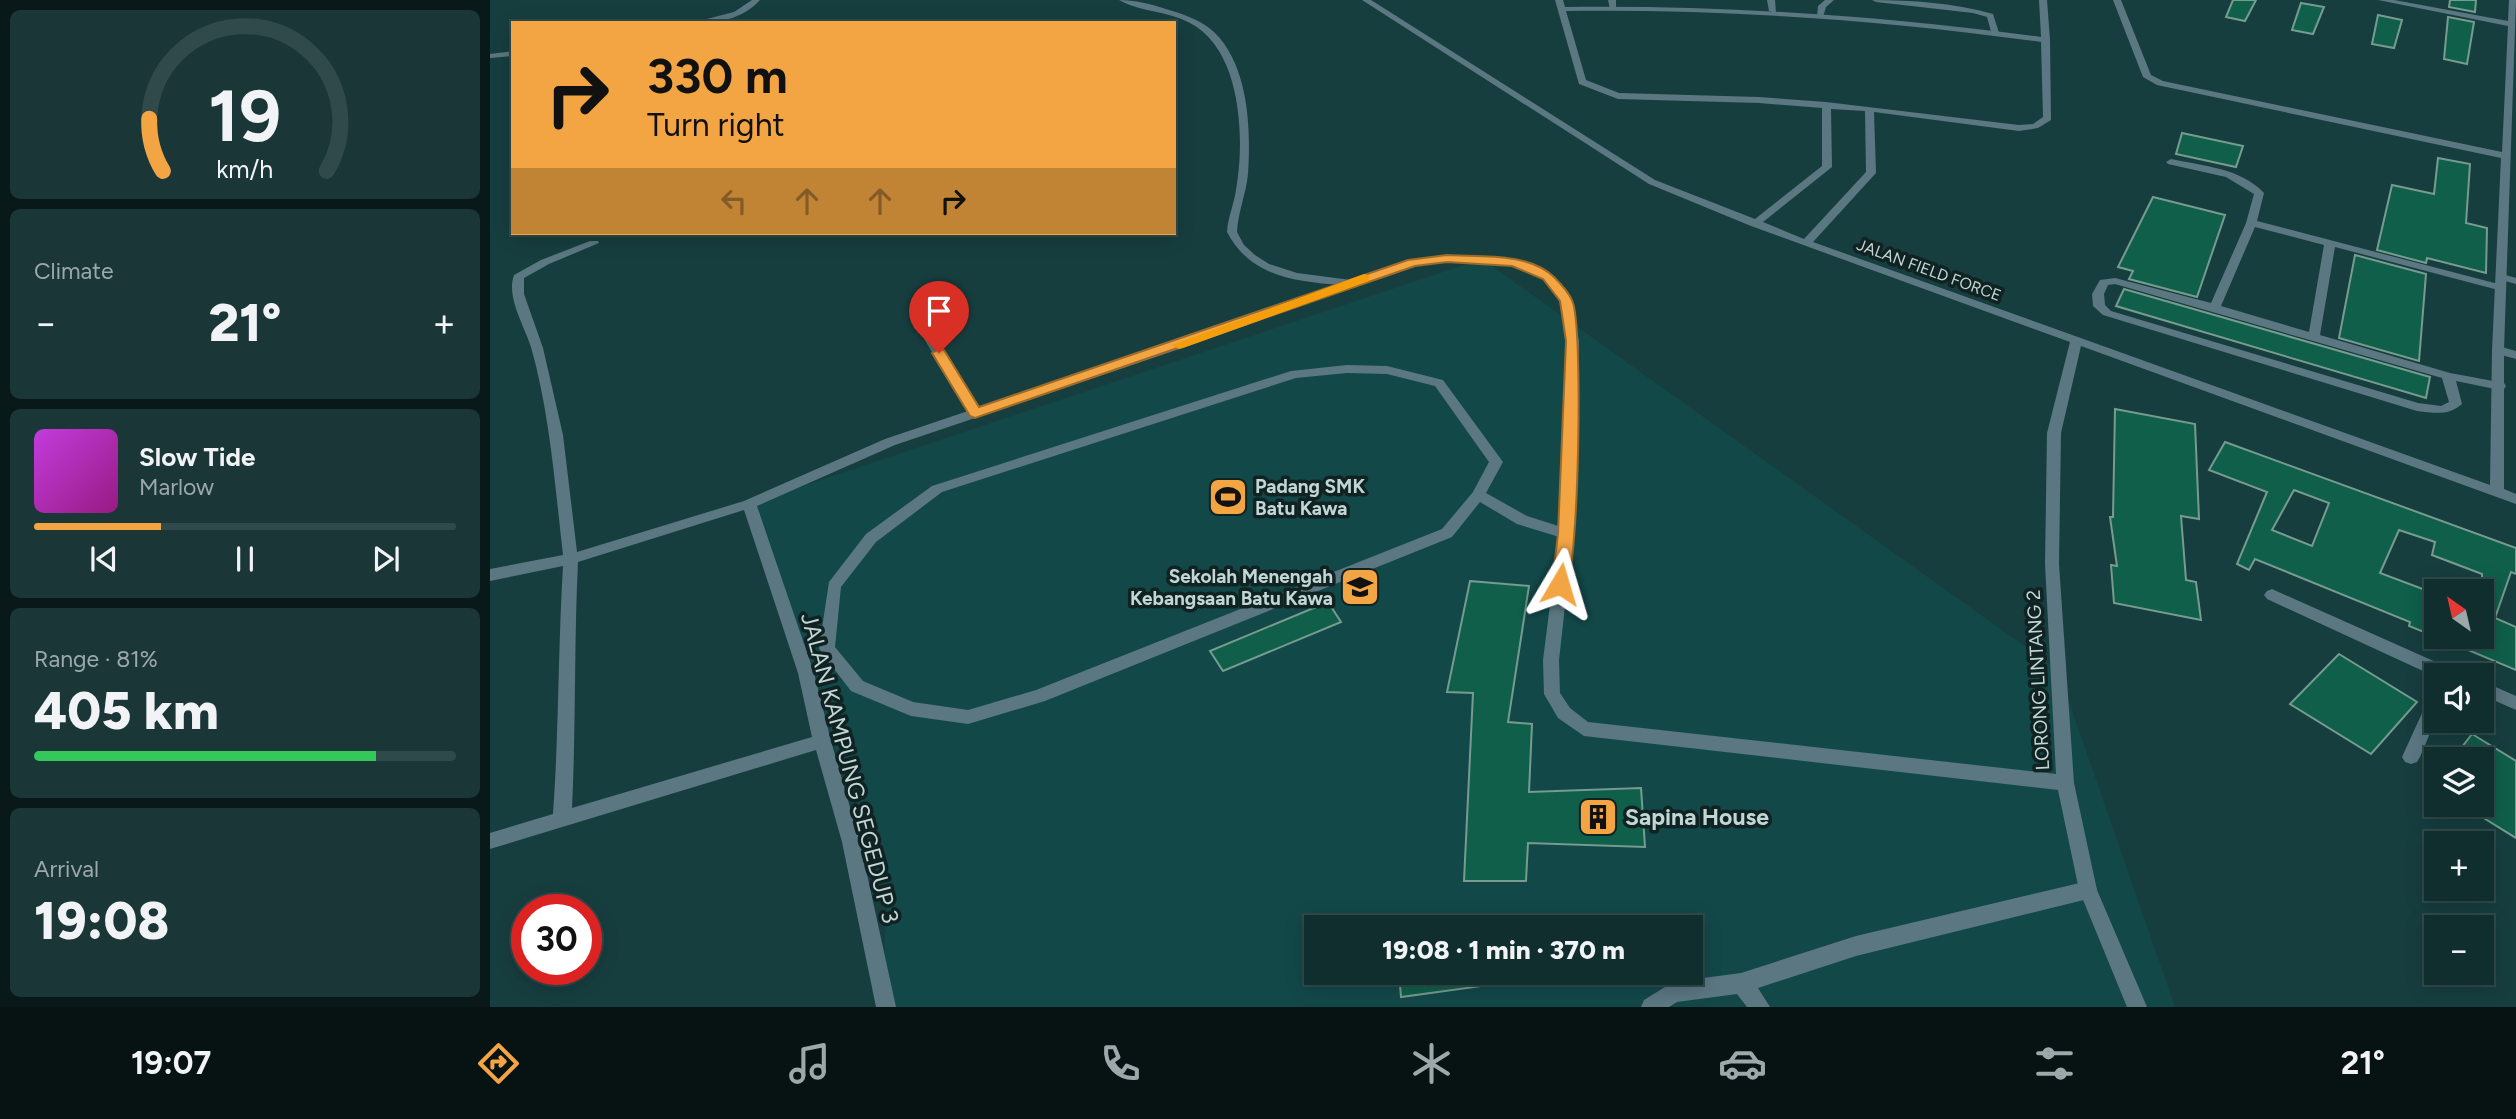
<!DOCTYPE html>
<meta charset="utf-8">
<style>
body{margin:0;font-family:Figtree,sans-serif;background:#1a3637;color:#f1f3f6;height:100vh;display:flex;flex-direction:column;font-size:26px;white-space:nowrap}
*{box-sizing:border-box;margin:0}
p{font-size:23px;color:#9ca8aa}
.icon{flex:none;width:38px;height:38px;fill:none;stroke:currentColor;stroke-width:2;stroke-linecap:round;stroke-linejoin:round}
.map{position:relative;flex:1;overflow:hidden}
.side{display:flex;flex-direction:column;gap:10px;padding:10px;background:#09191a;width:490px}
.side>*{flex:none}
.guide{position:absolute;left:21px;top:21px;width:665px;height:214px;border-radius:0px;box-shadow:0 4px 18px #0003,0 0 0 2px #304a4b;background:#f2a542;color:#111;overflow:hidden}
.needle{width:46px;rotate:326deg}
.fabs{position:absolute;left:1934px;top:579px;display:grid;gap:14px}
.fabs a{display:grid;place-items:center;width:70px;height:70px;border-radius:0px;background:#112e2f;box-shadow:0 4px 18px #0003,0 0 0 2px #304a4b;font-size:35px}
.speed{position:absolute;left:21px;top:894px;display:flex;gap:14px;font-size:35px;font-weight:700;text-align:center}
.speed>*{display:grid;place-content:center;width:91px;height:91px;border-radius:50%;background:#112e2f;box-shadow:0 4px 18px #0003,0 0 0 2px #304a4b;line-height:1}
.speed .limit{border:10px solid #d22;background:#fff;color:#111}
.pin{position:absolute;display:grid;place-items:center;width:60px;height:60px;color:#fff;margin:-72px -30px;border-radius:50% 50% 50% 0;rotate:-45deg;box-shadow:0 0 7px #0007}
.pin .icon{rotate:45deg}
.me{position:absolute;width:77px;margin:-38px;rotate:7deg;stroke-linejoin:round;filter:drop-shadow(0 0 5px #0008)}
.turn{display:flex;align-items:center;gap:24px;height:147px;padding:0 21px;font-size:32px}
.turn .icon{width:91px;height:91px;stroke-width:2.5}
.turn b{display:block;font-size:49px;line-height:60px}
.lanes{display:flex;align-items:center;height:66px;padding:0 21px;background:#0003;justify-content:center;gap:35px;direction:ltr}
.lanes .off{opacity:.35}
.big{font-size:52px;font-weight:800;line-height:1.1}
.side .widget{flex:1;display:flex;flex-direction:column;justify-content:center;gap:10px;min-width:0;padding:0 24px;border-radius:10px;background:#1a3637}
.side .dial{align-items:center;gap:0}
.dial svg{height:182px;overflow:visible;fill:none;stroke:#304a4b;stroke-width:7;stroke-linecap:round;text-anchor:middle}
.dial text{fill:#f1f3f6;stroke:none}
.song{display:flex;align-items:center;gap:21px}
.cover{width:84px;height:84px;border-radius:10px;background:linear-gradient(135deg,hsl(290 70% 55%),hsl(310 70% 35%))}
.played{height:7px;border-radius:4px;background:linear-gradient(90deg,#f2a542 30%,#304a4b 30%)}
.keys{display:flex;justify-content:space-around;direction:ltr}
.heat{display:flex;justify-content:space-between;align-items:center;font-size:38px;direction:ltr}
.charge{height:10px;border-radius:5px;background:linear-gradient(90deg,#34c759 81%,#304a4b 0)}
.trip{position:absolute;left:814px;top:915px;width:399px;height:70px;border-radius:0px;background:#112e2f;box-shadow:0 4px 18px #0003,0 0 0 2px #304a4b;font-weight:800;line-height:70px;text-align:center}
.tab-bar{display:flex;height:112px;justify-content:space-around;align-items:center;background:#071213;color:#9ca8aa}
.tab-bar .icon{width:49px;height:49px}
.tab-bar .current{color:#f2a542}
.tab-bar b{font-size:32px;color:#f1f3f6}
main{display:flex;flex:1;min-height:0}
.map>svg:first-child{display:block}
</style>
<main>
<section class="side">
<div class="widget dial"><svg viewBox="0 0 100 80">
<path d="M14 69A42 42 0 1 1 86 69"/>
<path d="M14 69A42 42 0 0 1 8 46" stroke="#f2a542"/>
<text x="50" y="56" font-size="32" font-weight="700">19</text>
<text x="50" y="72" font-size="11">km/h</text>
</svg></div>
<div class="widget"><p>Climate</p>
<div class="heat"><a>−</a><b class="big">21°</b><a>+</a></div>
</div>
<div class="widget">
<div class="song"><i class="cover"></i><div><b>Slow Tide</b><p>Marlow</p></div></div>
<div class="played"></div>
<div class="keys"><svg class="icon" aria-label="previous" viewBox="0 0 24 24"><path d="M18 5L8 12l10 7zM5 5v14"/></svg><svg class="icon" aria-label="pause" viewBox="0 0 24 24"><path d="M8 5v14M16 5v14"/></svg><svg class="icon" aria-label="next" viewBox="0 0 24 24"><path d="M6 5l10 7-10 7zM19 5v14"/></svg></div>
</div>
<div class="widget"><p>Range · 81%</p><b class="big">405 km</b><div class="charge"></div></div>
<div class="widget"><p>Arrival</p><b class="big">19:08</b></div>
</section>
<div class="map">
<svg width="2026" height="1007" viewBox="0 0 2026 1007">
<rect width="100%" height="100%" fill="#173e3f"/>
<path fill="#134849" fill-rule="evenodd" d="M992,259L1568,670L1685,1007H391L397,898L259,504ZM826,928H1200V973H826Z"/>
<path fill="#0f5f4b" stroke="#789b8f" stroke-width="2" fill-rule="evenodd" d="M1743,0H1766L1755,21L1736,17Z
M1960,0H1986L1985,12L1959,7Z
M1811,3L1834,7L1823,34L1802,30Z
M1888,15L1912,20L1904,48L1882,44Z
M1958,17L1984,22L1977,64L1954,59Z
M1692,133L1753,146L1746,167L1686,154Z
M1948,158L1980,164L1976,223L1997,228L1996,273L1937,258L1936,263L1887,250L1902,185L1944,194Z
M1663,197L1735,215L1707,297L1639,279L1643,271L1628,267Z
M1865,255L1936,274L1929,361L1849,338Z
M1634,289L1940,377L1936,398L1626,306Z
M1625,409L1705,424L1709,519L1691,516L1696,580L1706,582L1711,620L1624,603L1621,565L1627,566L1620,517H1623Z
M1735,442L2026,548V574L2021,572L2005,618L2026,627V670L1947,637H1992V574L1942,555L1945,542L1909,530L1890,573L1946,594V637L1919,626L1920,622L1765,559L1759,570L1747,564L1777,492L1719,470ZM1804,490L1839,503L1822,546L1782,530Z
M980,581L1039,586L1018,722L1042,724L1039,792L1151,788L1155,847L1038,843L1036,881H974L983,693L957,692Z
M838,602L851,622L733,671L720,651Z
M1849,654L1927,702L1881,754L1800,704Z
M1982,734L2026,761V838L1992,817V760H1962Z
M909,973H991L992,986L911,997Z"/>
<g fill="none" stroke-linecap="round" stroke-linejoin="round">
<path fill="#5b7782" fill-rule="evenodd" d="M1118,0H1126V9H1120Z
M1277,0H1285L1286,13L1279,11Z
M1335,0H1344L1336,7L1333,17H1327L1328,6Z
M1382,0C1422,0 1465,3 1503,14L1509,33L1502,35L1497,17L1483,13L1386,2Z
M1681,159C1713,166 1751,168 1774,193L1767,221L2016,286V290L2012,291L1845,247L1830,335L1960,373L2014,383L2016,386L2014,389L2010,390L1966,381L1972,404C1959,416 1944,413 1927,411L1613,315L1603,306L1602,294L1610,280L1625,278L1721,303L1756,223L1764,194L1736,177L1678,164L1676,162ZM1765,227L1834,245L1819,332L1731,306ZM1625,284L1952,378L1959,402L1951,406L1928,403L1621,311L1615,305L1614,294L1618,285Z
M2012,274L2026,278V284L2008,279L2006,277Z
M2008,346L2026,351V359L2004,353L2002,350L2004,347Z
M857,365L897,366L953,380L1013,462L996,493L1037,516L1081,530L1083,534L1081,538L1076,539L1027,524L990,502L962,537L555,701L478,724L421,716L361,691L331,652L329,648L339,582L376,534L442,486L801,371ZM857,373L897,374L945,386L999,462L983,492L952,529L546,690L478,710L423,702L373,681L345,647L351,587L386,542L452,492L806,378Z
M1598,881L1605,884L1607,890L1605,896L1598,899L1366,956L1268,988L1280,1007H1257L1247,994L1187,1002L1179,1007H1151L1154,1000L1183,982L1251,973L1366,936Z"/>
<path fill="#5b7782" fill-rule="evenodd" d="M262,0H270C252,20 227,23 201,23L244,12Z
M629,0C645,0 661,4 676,9C693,14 711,20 724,32C759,66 761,129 758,174C756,194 748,212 747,232L754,245L765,255L779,264L807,273L861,280L923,259L957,256L1025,259L1061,275L1080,299L1089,341L1083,534L1069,660L1070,693L1080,708L1098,722L1566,774L1555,564L1557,433L1580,342L1261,226L1159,184L872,0H881L1165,180L1265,219L1332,166V108L1269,103L1128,99L1089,84L1065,0H1073L1075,7C1234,5 1392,16 1551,37L1549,0H1557L1560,40L1561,120L1548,128L1529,131L1384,112L1386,173L1323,242L2000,485L2002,350L2011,158L1667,85L1653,77L1623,0H1631L1661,75L1673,81L2012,152L2018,26L1888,0H1904L2018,21L2019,0H2026L2014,350V489L2026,494V504L1591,346L1571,433L1569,564L1584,783L1607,890L1657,1007H1637L1589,890L1568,790L1094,736L1068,718L1054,694L1053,660L1069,534L1077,341L1070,301L1053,279L1023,265L957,262L925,265L710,342L405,445L267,506L324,673L341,741L370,842L406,1007H386L352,842L326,750L0,849V833L63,814C69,731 68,649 73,566L0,581V569L73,555C65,486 60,414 41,347C34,325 16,297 24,275L51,260L100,241H108L109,243L59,264L34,278V294L53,348L73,435L87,552L254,501L395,439L478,411L425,324L427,322H435L488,408L848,285C803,281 760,276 737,232C738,217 744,204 746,190C755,139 752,50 700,23C678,11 650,12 629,0ZM1076,11C1235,9 1393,20 1551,42L1553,117L1543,124L1529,125L1336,102L1269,97L1129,93L1096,80ZM1341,109L1375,111L1376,172L1314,239L1273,222L1342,167ZM254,510L308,673L322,737L82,808C86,726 84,644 88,562Z
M23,51V56L0,58V54Z
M1782,589L1966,671L1968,676L1946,677L1777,599L1774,595L1777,591Z
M1992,681L2026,696V710L1992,695Z
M1946,693V719L1930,757L1927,762L1921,764L1915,762L1912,757L1938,700L1940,695Z"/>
</g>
<path fill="#f2a542" stroke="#9d6b2b" stroke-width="2" d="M957,255C990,257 1038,252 1064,277C1071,284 1080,293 1083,303C1093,332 1089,565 1076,589H1064L1062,584L1068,534L1076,341L1070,301L1053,279L1022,266L957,262L925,266L485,418L480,416L442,353L449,349L454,350L489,407L918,260Z"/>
<path fill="#f59e0b" d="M874,274L879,275V281L693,348L689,349L682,345Z"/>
<defs>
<g id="stadium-square" transform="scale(2.0125)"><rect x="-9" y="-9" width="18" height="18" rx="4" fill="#f2a542" stroke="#122"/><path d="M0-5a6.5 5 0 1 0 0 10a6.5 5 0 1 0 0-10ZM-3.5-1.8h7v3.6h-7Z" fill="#111"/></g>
<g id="school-square" transform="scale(2.0125)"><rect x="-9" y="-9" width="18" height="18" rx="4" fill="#f2a542" stroke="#122"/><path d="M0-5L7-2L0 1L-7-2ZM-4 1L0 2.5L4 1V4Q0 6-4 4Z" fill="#111"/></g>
<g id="building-square" transform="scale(2.0125)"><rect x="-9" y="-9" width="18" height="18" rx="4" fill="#f2a542" stroke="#122"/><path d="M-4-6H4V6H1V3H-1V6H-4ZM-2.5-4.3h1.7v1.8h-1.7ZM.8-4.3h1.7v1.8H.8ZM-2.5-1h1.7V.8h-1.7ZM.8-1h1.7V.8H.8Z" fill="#111"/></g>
</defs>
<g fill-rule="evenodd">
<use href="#stadium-square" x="738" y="497"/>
<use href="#school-square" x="870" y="587"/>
<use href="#building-square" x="1108" y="817"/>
</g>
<g text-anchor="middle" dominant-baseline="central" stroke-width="7" stroke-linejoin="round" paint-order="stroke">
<g font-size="16" fill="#c2d6d6" stroke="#122">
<text transform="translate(1439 270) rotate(20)">JALAN FIELD FORCE</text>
</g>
<g font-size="19" font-weight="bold" fill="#c2d6d6" stroke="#122" text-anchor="start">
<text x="765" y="486">Padang SMK<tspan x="765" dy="22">Batu Kawa</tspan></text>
<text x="843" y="576" text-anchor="end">Sekolah Menengah<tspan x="843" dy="22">Kebangsaan Batu Kawa</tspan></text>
</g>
<g font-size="19" fill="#c2d6d6" stroke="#122">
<text transform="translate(1548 680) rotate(-93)">LORONG LINTANG 2</text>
</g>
<g font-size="23" fill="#c2d6d6" stroke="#122">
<text transform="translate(360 768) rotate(75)">JALAN KAMPUNG SEGEDUP 3</text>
</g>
<g font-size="23" font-weight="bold" fill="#c2d6d6" stroke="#122" text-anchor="start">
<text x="1135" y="817">Sapina House</text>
</g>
</g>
</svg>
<div class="fabs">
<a><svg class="needle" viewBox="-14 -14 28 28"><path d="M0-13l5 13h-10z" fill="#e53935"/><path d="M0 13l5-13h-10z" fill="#9ca8aa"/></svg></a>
<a><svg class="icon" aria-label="sound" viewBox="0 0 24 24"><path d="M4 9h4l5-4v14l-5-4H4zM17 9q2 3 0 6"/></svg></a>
<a><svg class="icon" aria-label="layers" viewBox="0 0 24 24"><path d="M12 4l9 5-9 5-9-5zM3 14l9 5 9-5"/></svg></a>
<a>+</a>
<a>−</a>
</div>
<div class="speed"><div class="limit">30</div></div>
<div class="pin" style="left:449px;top:353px;background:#d93025"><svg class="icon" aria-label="arrive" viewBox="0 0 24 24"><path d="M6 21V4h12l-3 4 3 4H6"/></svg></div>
<svg class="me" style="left:1070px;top:584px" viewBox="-20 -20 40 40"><path d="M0-17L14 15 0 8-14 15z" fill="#f2a542" stroke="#fff" stroke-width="4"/></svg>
<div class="trip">19:08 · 1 min · 370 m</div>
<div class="guide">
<div class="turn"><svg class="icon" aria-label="right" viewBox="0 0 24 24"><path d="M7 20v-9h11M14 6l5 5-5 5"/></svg><div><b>330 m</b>Turn right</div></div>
<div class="lanes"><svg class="icon off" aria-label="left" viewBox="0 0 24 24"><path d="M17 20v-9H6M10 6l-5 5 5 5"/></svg><svg class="icon off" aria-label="ahead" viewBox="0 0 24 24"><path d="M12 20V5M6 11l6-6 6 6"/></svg><svg class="icon off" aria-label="ahead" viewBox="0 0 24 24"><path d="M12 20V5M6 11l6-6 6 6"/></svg><svg class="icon" aria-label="right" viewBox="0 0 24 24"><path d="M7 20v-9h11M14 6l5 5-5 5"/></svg></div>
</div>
</div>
</main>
<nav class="tab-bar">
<b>19:07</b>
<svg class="icon current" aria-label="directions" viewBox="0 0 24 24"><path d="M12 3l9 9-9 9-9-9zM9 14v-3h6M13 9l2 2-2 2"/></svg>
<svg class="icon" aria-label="music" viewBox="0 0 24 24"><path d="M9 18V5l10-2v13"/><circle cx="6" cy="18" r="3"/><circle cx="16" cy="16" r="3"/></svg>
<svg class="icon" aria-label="phone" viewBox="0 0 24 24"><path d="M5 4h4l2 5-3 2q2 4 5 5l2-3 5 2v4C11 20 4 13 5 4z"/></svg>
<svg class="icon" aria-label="climate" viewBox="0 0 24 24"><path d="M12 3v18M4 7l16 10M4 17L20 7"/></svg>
<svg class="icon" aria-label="car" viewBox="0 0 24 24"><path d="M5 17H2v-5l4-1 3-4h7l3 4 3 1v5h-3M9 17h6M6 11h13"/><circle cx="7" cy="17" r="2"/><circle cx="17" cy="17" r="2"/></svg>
<svg class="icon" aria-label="filters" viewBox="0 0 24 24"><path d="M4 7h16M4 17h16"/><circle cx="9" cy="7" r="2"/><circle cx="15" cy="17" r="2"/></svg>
<b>21°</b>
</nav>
